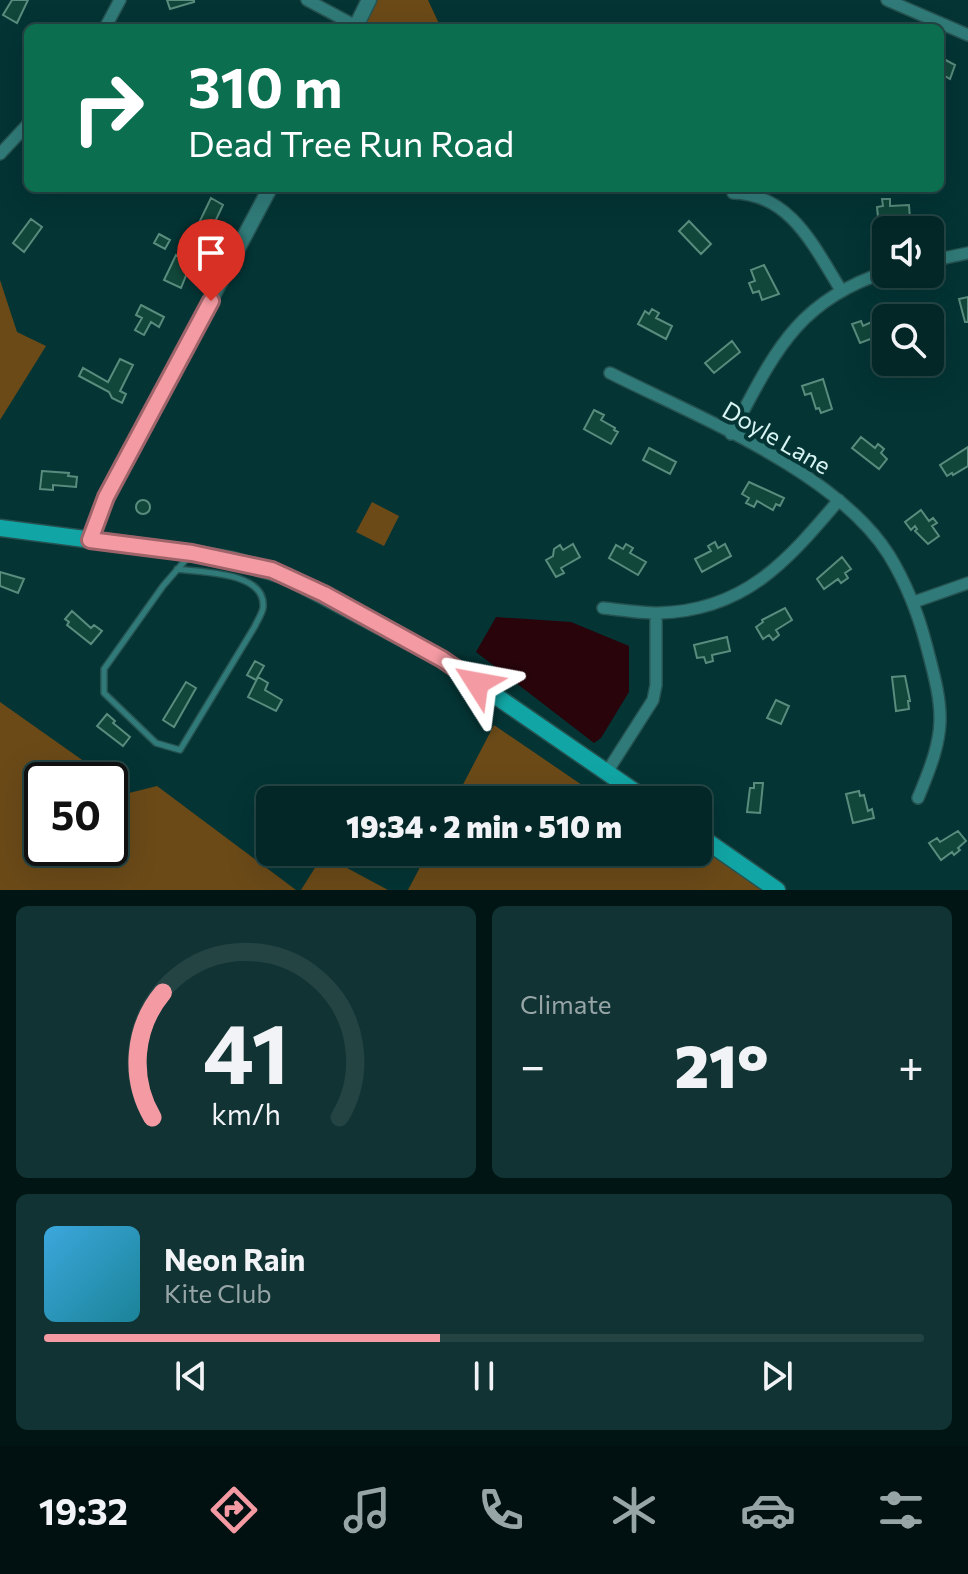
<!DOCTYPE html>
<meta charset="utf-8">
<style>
body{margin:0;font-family:Commissioner,sans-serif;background:#133;color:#f1f3f6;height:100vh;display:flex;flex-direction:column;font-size:30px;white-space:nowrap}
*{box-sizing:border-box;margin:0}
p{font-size:26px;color:#97a5a7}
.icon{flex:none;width:44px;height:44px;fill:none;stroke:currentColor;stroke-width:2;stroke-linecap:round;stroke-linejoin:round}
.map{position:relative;height:890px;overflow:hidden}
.side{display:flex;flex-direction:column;gap:16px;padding:16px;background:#021515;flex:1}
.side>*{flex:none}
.top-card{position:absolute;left:24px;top:24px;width:920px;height:168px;border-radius:12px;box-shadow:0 8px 32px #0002,0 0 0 2px #244444;background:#0b6e4f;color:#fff;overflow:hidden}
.controls{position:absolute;left:872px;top:216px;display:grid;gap:16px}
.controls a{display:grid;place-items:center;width:72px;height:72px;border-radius:12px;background:#032727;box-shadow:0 8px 32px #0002,0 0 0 2px #244444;font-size:40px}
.speed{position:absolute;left:24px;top:762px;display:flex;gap:16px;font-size:40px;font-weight:700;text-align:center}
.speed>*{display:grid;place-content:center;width:104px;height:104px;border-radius:50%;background:#032727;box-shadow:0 8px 32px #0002,0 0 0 2px #244444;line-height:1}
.speed .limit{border:4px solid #111;border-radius:12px;background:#fff;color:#111}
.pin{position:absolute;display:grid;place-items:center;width:68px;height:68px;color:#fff;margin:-82px -34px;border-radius:50% 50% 50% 0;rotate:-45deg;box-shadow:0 0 8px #0007}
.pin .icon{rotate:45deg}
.me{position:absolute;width:88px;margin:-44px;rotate:304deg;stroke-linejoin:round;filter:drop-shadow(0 0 6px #0008)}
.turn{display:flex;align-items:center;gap:28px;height:168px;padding:0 32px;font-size:36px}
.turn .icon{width:104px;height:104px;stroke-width:2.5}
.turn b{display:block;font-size:56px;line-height:68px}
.big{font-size:60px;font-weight:800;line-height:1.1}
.side .card{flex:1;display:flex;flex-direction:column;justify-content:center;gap:12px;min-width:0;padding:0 28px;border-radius:12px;background:#133}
.side .dial{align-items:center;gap:0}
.dial svg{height:208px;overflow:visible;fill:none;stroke:#244444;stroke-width:7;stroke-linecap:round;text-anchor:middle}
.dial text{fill:#f1f3f6;stroke:none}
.song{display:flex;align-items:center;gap:24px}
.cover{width:96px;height:96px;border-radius:12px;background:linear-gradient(135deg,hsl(200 70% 55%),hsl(190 70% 35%))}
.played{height:8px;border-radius:4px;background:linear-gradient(90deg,#f49aa3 45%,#244444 45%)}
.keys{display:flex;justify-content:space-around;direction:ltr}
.heat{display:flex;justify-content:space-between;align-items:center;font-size:44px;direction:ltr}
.side .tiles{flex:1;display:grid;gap:16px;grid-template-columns:1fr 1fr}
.card:last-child{grid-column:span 2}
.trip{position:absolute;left:256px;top:786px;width:456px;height:80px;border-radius:12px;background:#032727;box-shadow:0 8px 32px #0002,0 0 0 2px #244444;font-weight:800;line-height:80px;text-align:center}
.dock{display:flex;height:128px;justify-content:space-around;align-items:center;background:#011010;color:#97a5a7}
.dock .icon{width:56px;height:56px}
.dock .active{color:#f49aa3}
.dock b{font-size:36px;color:#f1f3f6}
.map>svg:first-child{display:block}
</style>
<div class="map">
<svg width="968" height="890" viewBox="0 0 968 890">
<rect width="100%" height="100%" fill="#043434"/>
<path fill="#6b4a18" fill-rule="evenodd" d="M375,0H428L441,28H361Z
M0,280L17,332L46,346L0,420Z
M372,502L399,516L384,546L356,532Z
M0,702L129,793L157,786L296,890H0ZM42,780H110V848H42Z
M494,725L604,800H455Z
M698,847L764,890H408L428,852H698Z
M323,855L388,890H301Z"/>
<path fill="#2a040b" d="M496,617L571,622L629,646V692L601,738L594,743L476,652Z"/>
<path fill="#11473a" stroke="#598c7d" stroke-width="2" d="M12,0H28L17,23L3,15Z
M167,0H194V2L170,9Z
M940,57L955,65L950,79L940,73Z
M211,198L223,205L213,226L210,225L206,232L197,227Z
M882,199H890V206L909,205L910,219L884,221V217H878L877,207L883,206Z
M31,219L42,227L24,252L13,243Z
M689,221L711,244L701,254L679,231Z
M159,234L170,240L165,249L154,243Z
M183,253L193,258L181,288L164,280L176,255L181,258Z
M764,265L779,294L762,300L759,291L753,293L749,283L755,281L751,270Z
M968,297V322H965L959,299Z
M141,305L164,317L159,327L151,322L144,335L135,330L142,318L136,315Z
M652,309L659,313L656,318L672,326L666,339L638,324L645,311L649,314Z
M878,319H883L886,333L860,343L852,324L861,321L863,326Z
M732,341L740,352L714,373L705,363Z
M120,359L133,365L120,391L126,394L122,403L112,398L109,392L79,376L83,368L108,382Z
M823,379L832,409L821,413L819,408L816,409L811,393L805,395L802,386Z
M594,410L604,415L601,420L615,428L614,430L618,432L611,444L584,429Z
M861,437L875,448L878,444L884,449L881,453L887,459L879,469L852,448Z
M968,447V466L953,475L952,473L947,476L940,465Z
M649,448L676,462L670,474L643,460Z
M42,471L69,473L68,476L77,477L76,487L53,485V490L40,489Z
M749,482L784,498L780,506L776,504L773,510L757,501L754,507L746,503L749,498L742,494Z
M136 507a7 7 0 1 1 14 0a7 7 0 1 1-14 0Z
M921,510L929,521L933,518L937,523L932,526L939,536L928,544L915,531L917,529L915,526L911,530L905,522Z
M715,542L718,548L725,544L731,556L702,572L695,559L711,551L708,546Z
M573,544L580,557L561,568L564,573L556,577L546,560L553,556L554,549L560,545L563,550Z
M626,544L633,548L630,553L646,562L638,575L609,558L616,545L623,549Z
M842,557L851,569L845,573L848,578L841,583L838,579L824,589L817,579Z
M0,572L24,579L18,593L0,586Z
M785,608L792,620L776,630L779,635L773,640L769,635L763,639L756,627L763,622L762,620Z
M72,611L91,628L94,625L102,631L91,644L67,625L69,622L65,619Z
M727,637L730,651L712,655L713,661L706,663L704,657L697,658L694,645Z
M255,661L264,666L256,680L247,675Z
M905,676L910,701H908L909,709L896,711L892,677Z
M258,677L268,683L265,690L282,700L276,711L248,697Z
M186,682L196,688L174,727L163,720Z
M776,700L789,706L781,724L767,718Z
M107,714L115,721L113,723L130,737L123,746L97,726Z
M754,783H763L760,813L747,812L750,788H754Z
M859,791L860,796L864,795L868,811L872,809L874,818L853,823L846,794Z
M958,831L966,841L958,848L960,850L954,855L952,852L941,860L929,843L937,838L940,842Z"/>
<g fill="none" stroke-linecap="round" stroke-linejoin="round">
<g stroke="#265352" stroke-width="8">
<path id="service" d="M177,569C201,573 267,571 263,608C262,614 257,621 255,626L180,750L156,743L104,693V669L163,586L189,556"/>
</g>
<g stroke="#265352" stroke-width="14">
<path id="minor" d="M307,0L356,26
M887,0L968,35
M105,28L120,0
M0,154L28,124
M733,193C791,194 814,247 841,290
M930,261L968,253
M610,373C696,416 837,472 889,555C906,583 918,613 926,644C945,715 947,729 918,798
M731,434C773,356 795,301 886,272
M914,602L968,583
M603,608C621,610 640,613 658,613C745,611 787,561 839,500
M607,772L653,700L656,685V613"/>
</g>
<g stroke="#265352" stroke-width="17">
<path id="tertiary" d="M355,28L369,0
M90,540L106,497L270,188"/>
</g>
<g stroke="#265352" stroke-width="19">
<path id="secondary" d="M0,528L192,553L232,560L286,576L442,659L647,800
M698,835L777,890"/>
</g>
<use href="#service" stroke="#307b79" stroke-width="5"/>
<use href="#minor" stroke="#307b79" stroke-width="11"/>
<use href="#tertiary" stroke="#307b79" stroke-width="14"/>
<use href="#secondary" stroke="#11a6a5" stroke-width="16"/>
</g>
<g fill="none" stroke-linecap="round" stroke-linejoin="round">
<g stroke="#9f646a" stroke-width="20">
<path id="route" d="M211,301L106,497L90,540L192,553L272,570L324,594L442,659L477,683"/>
</g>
<use href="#route" stroke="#f49aa3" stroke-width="14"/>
</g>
<g text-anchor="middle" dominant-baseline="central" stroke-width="8" stroke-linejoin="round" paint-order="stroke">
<g font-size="24" fill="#d7f4f2" stroke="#043434">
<text transform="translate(777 437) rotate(30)">Doyle Lane</text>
</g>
</g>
</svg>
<div class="controls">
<a><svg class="icon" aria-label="sound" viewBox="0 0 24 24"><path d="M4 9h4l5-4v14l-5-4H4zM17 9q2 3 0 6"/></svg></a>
<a><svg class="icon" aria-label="search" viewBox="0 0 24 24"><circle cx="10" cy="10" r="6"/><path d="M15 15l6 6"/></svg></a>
</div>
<div class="speed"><div class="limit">50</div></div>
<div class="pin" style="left:211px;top:301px;background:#d93025"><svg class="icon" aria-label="arrive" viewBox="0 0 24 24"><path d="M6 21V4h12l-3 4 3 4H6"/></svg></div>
<svg class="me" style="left:477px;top:683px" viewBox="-20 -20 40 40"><path d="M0-17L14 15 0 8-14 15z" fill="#f49aa3" stroke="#fff" stroke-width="4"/></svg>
<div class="trip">19:34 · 2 min · 510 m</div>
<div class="top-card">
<div class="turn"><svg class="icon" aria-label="right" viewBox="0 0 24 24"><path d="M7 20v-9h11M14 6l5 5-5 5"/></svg><div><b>310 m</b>Dead Tree Run Road</div></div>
</div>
</div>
<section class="side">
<div class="tiles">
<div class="card dial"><svg viewBox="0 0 100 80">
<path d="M14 69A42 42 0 1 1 86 69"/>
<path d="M14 69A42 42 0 0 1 18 21" stroke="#f49aa3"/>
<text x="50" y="56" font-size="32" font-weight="700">41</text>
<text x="50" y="72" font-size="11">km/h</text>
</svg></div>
<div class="card"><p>Climate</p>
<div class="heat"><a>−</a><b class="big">21°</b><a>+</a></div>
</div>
<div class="card">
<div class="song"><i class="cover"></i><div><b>Neon Rain</b><p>Kite Club</p></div></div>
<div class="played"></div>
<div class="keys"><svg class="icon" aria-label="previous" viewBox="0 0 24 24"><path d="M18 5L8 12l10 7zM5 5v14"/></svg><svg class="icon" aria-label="pause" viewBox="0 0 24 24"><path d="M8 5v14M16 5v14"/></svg><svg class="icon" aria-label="next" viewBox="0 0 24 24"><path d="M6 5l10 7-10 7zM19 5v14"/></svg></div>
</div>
</div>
</section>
<nav class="dock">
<b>19:32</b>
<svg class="icon active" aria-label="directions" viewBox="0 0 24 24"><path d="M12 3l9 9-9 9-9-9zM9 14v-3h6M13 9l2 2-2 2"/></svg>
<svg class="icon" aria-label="music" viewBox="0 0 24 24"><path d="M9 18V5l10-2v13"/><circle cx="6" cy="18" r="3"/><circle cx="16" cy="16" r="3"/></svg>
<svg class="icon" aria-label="phone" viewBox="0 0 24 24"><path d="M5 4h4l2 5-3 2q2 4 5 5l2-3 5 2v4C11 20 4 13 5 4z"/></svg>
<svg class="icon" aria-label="climate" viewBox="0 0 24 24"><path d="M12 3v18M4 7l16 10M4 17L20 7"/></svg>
<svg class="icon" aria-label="car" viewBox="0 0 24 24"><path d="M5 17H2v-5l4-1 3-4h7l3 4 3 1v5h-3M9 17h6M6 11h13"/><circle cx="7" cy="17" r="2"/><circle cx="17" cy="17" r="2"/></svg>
<svg class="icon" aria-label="filters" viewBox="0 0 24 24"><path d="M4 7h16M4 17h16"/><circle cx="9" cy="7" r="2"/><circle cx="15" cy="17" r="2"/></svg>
</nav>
